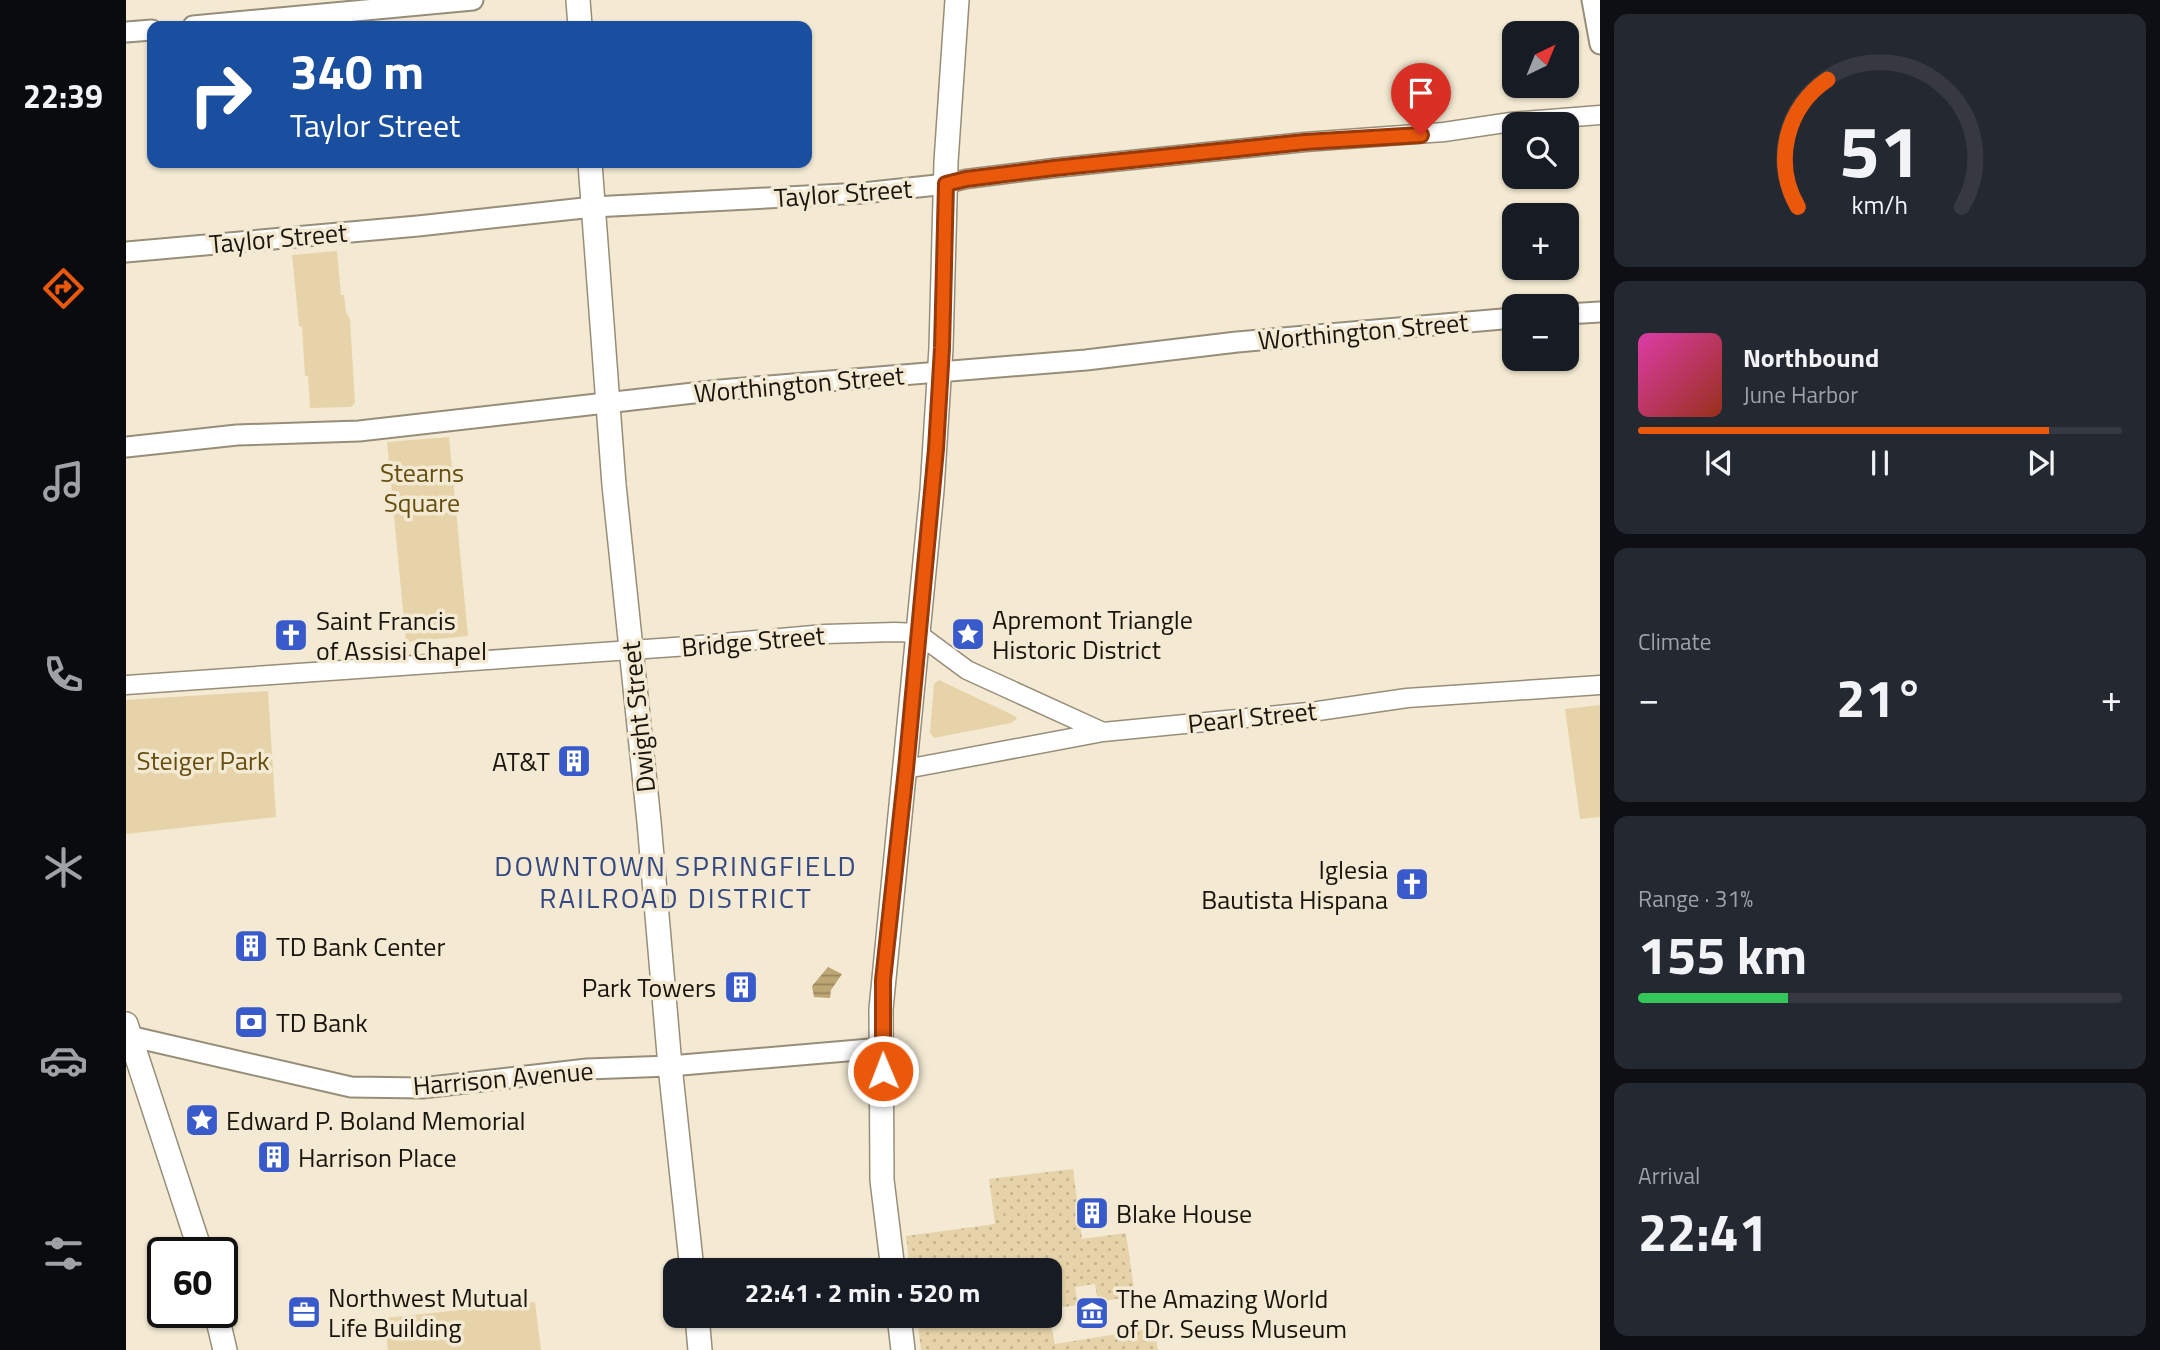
<!DOCTYPE html>
<meta charset="utf-8">
<style>
body{margin:0;font-family:"Titillium Web",sans-serif;background:#242831;color:#f1f3f6;height:100vh;display:flex;flex-direction:column;font-size:26px;white-space:nowrap}
*{box-sizing:border-box;margin:0}
p{font-size:23px;color:#9ea1a6}
.icon{flex:none;width:38px;height:38px;fill:none;stroke:currentColor;stroke-width:2;stroke-linecap:round;stroke-linejoin:round}
.map{position:relative;flex:1;overflow:hidden}
.panel{display:flex;flex-direction:column;gap:14px;padding:14px;background:#0d0f14;width:560px}
.panel>*{flex:none}
.guide{position:absolute;left:21px;top:21px;width:665px;height:147px;border-radius:14px;box-shadow:0 2px 5px #0004;background:#1a4fa0;color:#fff;overflow:hidden}
.needle{width:46px;rotate:43deg}
.controls{position:absolute;left:1376px;top:21px;display:grid;gap:14px}
.controls a{display:grid;place-items:center;width:77px;height:77px;border-radius:14px;background:#171b24;box-shadow:0 2px 5px #0004;font-size:35px}
.speed{position:absolute;left:21px;top:1237px;display:flex;gap:14px;font-size:35px;font-weight:700;text-align:center}
.speed>*{display:grid;place-content:center;width:91px;height:91px;border-radius:50%;background:#171b24;box-shadow:0 2px 5px #0004;line-height:1}
.speed .limit{border:4px solid #111;border-radius:10px;background:#fff;color:#111}
.pin{position:absolute;display:grid;place-items:center;width:60px;height:60px;color:#fff;margin:-72px -30px;border-radius:50% 50% 50% 0;rotate:-45deg;box-shadow:0 0 7px #0007}
.pin .icon{rotate:45deg}
.me{position:absolute;width:77px;margin:-38px;rotate:359deg;stroke-linejoin:round;filter:drop-shadow(0 0 5px #0008)}
.turn{display:flex;align-items:center;gap:24px;height:147px;padding:0 28px;font-size:32px}
.turn .icon{width:91px;height:91px;stroke-width:2.5}
.turn b{display:block;font-size:49px;line-height:60px}
.big{font-size:52px;font-weight:700;line-height:1.1}
.panel .tile{flex:1;display:flex;flex-direction:column;justify-content:center;gap:10px;min-width:0;padding:0 24px;border-radius:14px;background:#242831}
.panel .dial{align-items:center;gap:0}
.dial svg{height:182px;overflow:visible;fill:none;stroke:#363941;stroke-width:7;stroke-linecap:round;text-anchor:middle}
.dial text{fill:#f1f3f6;stroke:none}
.song{display:flex;align-items:center;gap:21px}
.cover{width:84px;height:84px;border-radius:10px;background:linear-gradient(135deg,hsl(320 70% 55%),hsl(10 70% 35%))}
.played{height:7px;border-radius:4px;background:linear-gradient(90deg,#ea580c 85%,#363941 85%)}
.keys{display:flex;justify-content:space-around;direction:ltr}
.heat{display:flex;justify-content:space-between;align-items:center;font-size:38px;direction:ltr}
.charge{height:10px;border-radius:5px;background:linear-gradient(90deg,#34c759 31%,#363941 0)}
.trip{position:absolute;left:537px;top:1258px;width:399px;height:70px;border-radius:14px;background:#171b24;box-shadow:0 2px 5px #0004;font-weight:700;line-height:70px;text-align:center}
main{display:flex;flex:1;min-height:0}
.dock{display:flex;flex-direction:column;width:126px;justify-content:space-around;align-items:center;background:#090b0e;color:#9ea1a6}
.dock .icon{width:49px;height:49px}
.dock .active{color:#ea580c}
.dock b{font-size:32px;color:#f1f3f6}
.map>svg:first-child{display:block}
</style>
<main>
<nav class="dock">
<b>22:39</b>
<svg class="icon active" aria-label="directions" viewBox="0 0 24 24"><path d="M12 3l9 9-9 9-9-9zM9 14v-3h6M13 9l2 2-2 2"/></svg>
<svg class="icon" aria-label="music" viewBox="0 0 24 24"><path d="M9 18V5l10-2v13"/><circle cx="6" cy="18" r="3"/><circle cx="16" cy="16" r="3"/></svg>
<svg class="icon" aria-label="phone" viewBox="0 0 24 24"><path d="M5 4h4l2 5-3 2q2 4 5 5l2-3 5 2v4C11 20 4 13 5 4z"/></svg>
<svg class="icon" aria-label="climate" viewBox="0 0 24 24"><path d="M12 3v18M4 7l16 10M4 17L20 7"/></svg>
<svg class="icon" aria-label="car" viewBox="0 0 24 24"><path d="M5 17H2v-5l4-1 3-4h7l3 4 3 1v5h-3M9 17h6M6 11h13"/><circle cx="7" cy="17" r="2"/><circle cx="17" cy="17" r="2"/></svg>
<svg class="icon" aria-label="filters" viewBox="0 0 24 24"><path d="M4 7h16M4 17h16"/><circle cx="9" cy="7" r="2"/><circle cx="15" cy="17" r="2"/></svg>
</nav>
<div class="map">
<svg width="1474" height="1350" viewBox="0 0 1474 1350">
<defs>
<pattern id="garden-dots" width="8" height="8" patternUnits="userSpaceOnUse" patternTransform="scale(1.75)"><rect width="8" height="8" fill="#e6d3a9"/><path d="M2 2h.1M6 6h.1" fill="none" stroke="#c5b490" stroke-width="1.8" stroke-linecap="round"/></pattern>
<pattern id="water-rules" width="6" height="5" patternUnits="userSpaceOnUse" patternTransform="scale(1.75)"><rect width="6" height="5" fill="#bca674"/><path d="M0 2.5h6" fill="none" stroke="#98865e"/></pattern>
</defs>
<rect width="100%" height="100%" fill="#f4ead3"/>
<path fill="#e6d3a9" d="M211,251L215,295H218L220,312L224,319L229,403L225,407L184,408L182,376H179L176,327L173,326L166,255Z
M323,437L342,636L280,642L261,442Z
M813,680L889,716L891,719L885,723L808,738L804,733L808,684Z
M142,691L150,817L0,834V700Z
M1474,705V817L1454,819L1439,709Z
M409,1302L415,1350H262L258,1318Z"/>
<path fill="url(#garden-dots)" d="M947,1169L956,1239L1000,1233L1009,1296L972,1302L969,1284L949,1287L952,1305L924,1309V1270H784L780,1236L869,1224L863,1179Z
M791,1316H923L929,1344L1028,1328L1032,1350H795Z"/>
<path fill="url(#water-rules)" d="M702,967L716,974L705,990L704,998L688,997L686,986Z"/>
<g fill="none" stroke-linecap="round" stroke-linejoin="round">
<g stroke="#978e79" stroke-width="21">
<path id="tertiary" d="M820,184L840,179L928,168L1179,142L1318,132L1385,122L1474,115
M0,685L563,646L699,634L769,632L791,633L841,670L977,732
M780,769L977,732L1192,711L1281,698L1474,685"/>
</g>
<g stroke="#978e79" stroke-width="23">
<path id="secondary" d="M1466,0L1474,44
M67,26L347,0
M0,32L26,30
M0,252L292,226L467,207L737,193L820,184
M1440,314L1474,312
M0,447L111,435L233,431L594,390L960,360L1111,342L1388,318
M3,1036L225,1087L296,1088L461,1069L544,1066L756,1048"/>
</g>
<g stroke="#978e79" stroke-width="26">
<path id="primary" d="M452,0L454,26
M464,163L488,485L523,822L544,1066L566,1270
M0,1024L75,1253
M767,1270L756,1180L755,1009L806,490L815,348L820,162L831,0
M90,1312L99,1350
M571,1316L574,1350
M773,1316L777,1350"/>
</g>
<use href="#tertiary" stroke="#fff" stroke-width="18"/>
<use href="#secondary" stroke="#fff" stroke-width="19"/>
<use href="#primary" stroke="#fff" stroke-width="23"/>
</g>
<g fill="none" stroke-linecap="round" stroke-linejoin="round">
<g stroke="#983908" stroke-width="18">
<path id="route" d="M757,1071V980L780,769L810,449L816,348L820,184L840,179L928,168L1179,142L1295,135"/>
</g>
<use href="#route" stroke="#ea580c" stroke-width="12"/>
</g>
<defs>
<g id="sight-square" transform="scale(1.75)"><rect x="-9" y="-9" width="18" height="18" rx="4" fill="#395acb" stroke="#f4ead3"/><path d="M0-6L1.8-2.2L6-1.7L2.9 1.2L3.7 5.4L0 3.3L-3.7 5.4L-2.9 1.2L-6-1.7L-1.8-2.2Z" fill="#fff"/></g>
<g id="church-square" transform="scale(1.75)"><rect x="-9" y="-9" width="18" height="18" rx="4" fill="#395acb" stroke="#f4ead3"/><path d="M-1.2-6h2.4v3.5h3.3v2.4h-3.3V6h-2.4V-.1h-3.3v-2.4h3.3Z" fill="#fff"/></g>
<g id="building-square" transform="scale(1.75)"><rect x="-9" y="-9" width="18" height="18" rx="4" fill="#395acb" stroke="#f4ead3"/><path d="M-4-6H4V6H1V3H-1V6H-4ZM-2.5-4.3h1.7v1.8h-1.7ZM.8-4.3h1.7v1.8H.8ZM-2.5-1h1.7V.8h-1.7ZM.8-1h1.7V.8H.8Z" fill="#fff"/></g>
<g id="bank-square" transform="scale(1.75)"><rect x="-9" y="-9" width="18" height="18" rx="4" fill="#395acb" stroke="#f4ead3"/><path d="M-6-4H6V4H-6ZM0-2.3a2.3 2.3 0 1 0 0 4.6a2.3 2.3 0 1 0 0-4.6Z" fill="#fff"/></g>
<g id="office-square" transform="scale(1.75)"><rect x="-9" y="-9" width="18" height="18" rx="4" fill="#395acb" stroke="#f4ead3"/><path d="M-6-3h4V-5.5h4V-3h4V5H-6ZM-1-4.5V-3h2v-1.5ZM-6 0V1H6V0Z" fill="#fff"/></g>
<g id="museum-square" transform="scale(1.75)"><rect x="-9" y="-9" width="18" height="18" rx="4" fill="#395acb" stroke="#f4ead3"/><path d="M0-6L6-3V-2H-6V-3ZM-5-1h2V3h-2ZM-1-1h2V3h-2ZM3-1h2V3H3ZM-6 4H6V6H-6Z" fill="#fff"/></g>
</defs>
<g fill-rule="evenodd">
<use href="#sight-square" x="842" y="634"/>
<use href="#church-square" x="165" y="635"/>
<use href="#building-square" x="448" y="761"/>
<use href="#church-square" x="1286" y="884"/>
<use href="#building-square" x="125" y="946"/>
<use href="#building-square" x="615" y="987"/>
<use href="#bank-square" x="125" y="1022"/>
<use href="#sight-square" x="76" y="1120"/>
<use href="#building-square" x="148" y="1157"/>
<use href="#building-square" x="966" y="1213"/>
<use href="#office-square" x="178" y="1312"/>
<use href="#museum-square" x="966" y="1313"/>
</g>
<g text-anchor="middle" dominant-baseline="central" stroke-width="7" stroke-linejoin="round" paint-order="stroke">
<g font-size="26" fill="#1a160e" stroke="#f4ead3">
<text transform="translate(717 193) rotate(-4)">Taylor Street</text>
<text transform="translate(152 238) rotate(-5)">Taylor Street</text>
<text transform="translate(1237 331) rotate(-5)">Worthington Street</text>
<text transform="translate(673 384) rotate(-5)">Worthington Street</text>
<text transform="translate(627 641) rotate(-5)">Bridge Street</text>
<text transform="translate(512 717) rotate(-96)">Dwight Street</text>
<text transform="translate(1126 717) rotate(-6)">Pearl Street</text>
<text transform="translate(377 1078) rotate(-5)">Harrison Avenue</text>
</g>
<g font-size="26" fill="#654e10" stroke="#f4ead3">
<text x="296" y="472">Stearns<tspan x="296" dy="30">Square</tspan></text>
<text x="77" y="760">Steiger Park</text>
</g>
<g font-size="26" fill="#1a160e" stroke="#f4ead3" text-anchor="start">
<text x="866" y="619">Apremont Triangle<tspan x="866" dy="30">Historic District</tspan></text>
<text x="190" y="620">Saint Francis<tspan x="190" dy="30">of Assisi Chapel</tspan></text>
<text x="424" y="761" text-anchor="end">AT&amp;T</text>
<text x="1262" y="869" text-anchor="end">Iglesia<tspan x="1262" dy="30">Bautista Hispana</tspan></text>
<text x="150" y="946">TD Bank Center</text>
<text x="590" y="987" text-anchor="end">Park Towers</text>
<text x="150" y="1022">TD Bank</text>
<text x="100" y="1120">Edward P. Boland Memorial</text>
<text x="172" y="1157">Harrison Place</text>
<text x="990" y="1213">Blake House</text>
<text x="202" y="1297">Northwest Mutual<tspan x="202" dy="30">Life Building</tspan></text>
<text x="990" y="1298">The Amazing World<tspan x="990" dy="30">of Dr. Seuss Museum</tspan></text>
</g>
<g font-size="28" letter-spacing="2" fill="#344882" stroke="#f4ead3">
<text x="550" y="865">DOWNTOWN SPRINGFIELD<tspan x="550" dy="32">RAILROAD DISTRICT</tspan></text>
</g>
</g>
</svg>
<div class="controls">
<a><svg class="needle" viewBox="-14 -14 28 28"><path d="M0-13l5 13h-10z" fill="#e53935"/><path d="M0 13l5-13h-10z" fill="#9ea1a6"/></svg></a>
<a><svg class="icon" aria-label="search" viewBox="0 0 24 24"><circle cx="10" cy="10" r="6"/><path d="M15 15l6 6"/></svg></a>
<a>+</a>
<a>−</a>
</div>
<div class="speed"><div class="limit">60</div></div>
<div class="pin" style="left:1295px;top:135px;background:#d93025"><svg class="icon" aria-label="arrive" viewBox="0 0 24 24"><path d="M6 21V4h12l-3 4 3 4H6"/></svg></div>
<svg class="me" style="left:757px;top:1071px" viewBox="-20 -20 40 40"><circle r="17" fill="#ea580c" stroke="#fff" stroke-width="3"/><path d="M0-11L8 9 0 5-8 9z" fill="#fff"/></svg>
<div class="trip">22:41 · 2 min · 520 m</div>
<div class="guide">
<div class="turn"><svg class="icon" aria-label="right" viewBox="0 0 24 24"><path d="M7 20v-9h11M14 6l5 5-5 5"/></svg><div><b>340 m</b>Taylor Street</div></div>
</div>
</div>
<section class="panel">
<div class="tile dial"><svg viewBox="0 0 100 80">
<path d="M14 69A42 42 0 1 1 86 69"/>
<path d="M14 69A42 42 0 0 1 27 13" stroke="#ea580c"/>
<text x="50" y="56" font-size="32" font-weight="700">51</text>
<text x="50" y="72" font-size="11">km/h</text>
</svg></div>
<div class="tile">
<div class="song"><i class="cover"></i><div><b>Northbound</b><p>June Harbor</p></div></div>
<div class="played"></div>
<div class="keys"><svg class="icon" aria-label="previous" viewBox="0 0 24 24"><path d="M18 5L8 12l10 7zM5 5v14"/></svg><svg class="icon" aria-label="pause" viewBox="0 0 24 24"><path d="M8 5v14M16 5v14"/></svg><svg class="icon" aria-label="next" viewBox="0 0 24 24"><path d="M6 5l10 7-10 7zM19 5v14"/></svg></div>
</div>
<div class="tile"><p>Climate</p>
<div class="heat"><a>−</a><b class="big">21°</b><a>+</a></div>
</div>
<div class="tile"><p>Range · 31%</p><b class="big">155 km</b><div class="charge"></div></div>
<div class="tile"><p>Arrival</p><b class="big">22:41</b></div>
</section>
</main>
